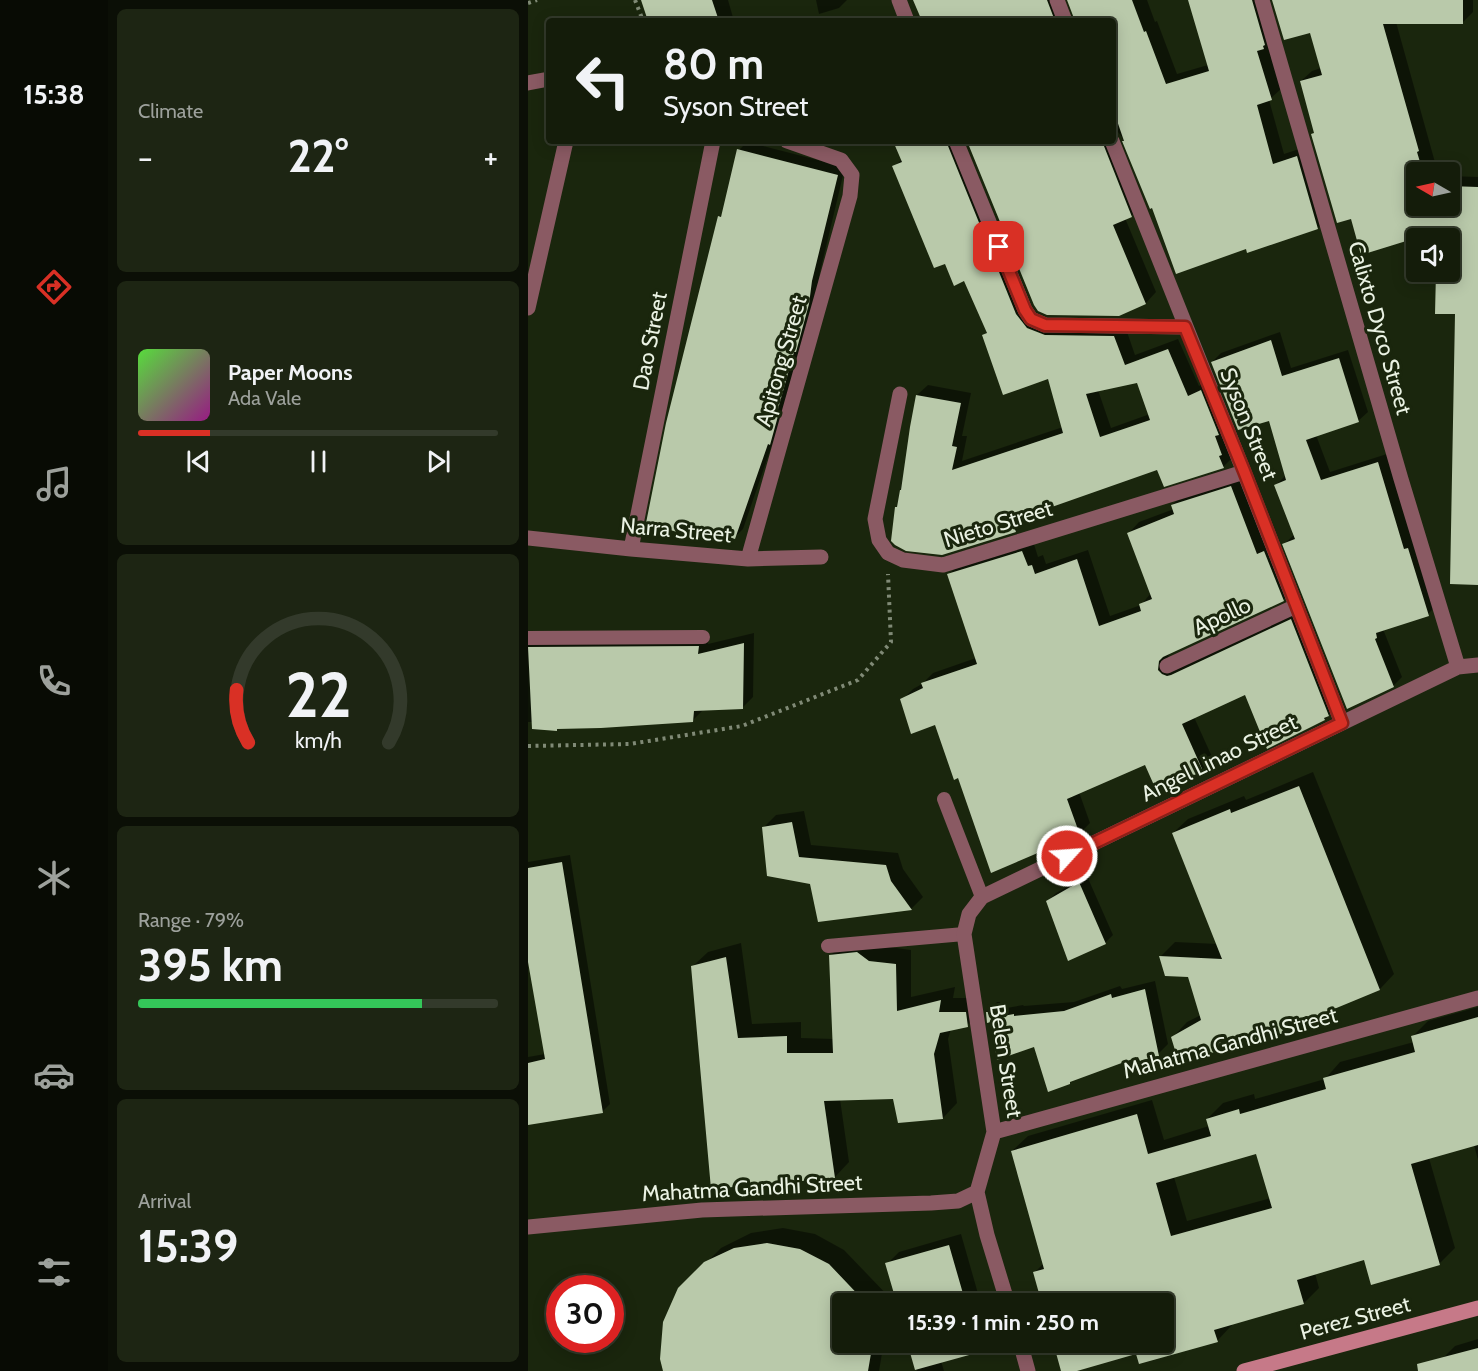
<!DOCTYPE html>
<meta charset="utf-8">
<style>
body{margin:0;font-family:Cabin,sans-serif;background:#1d2513;color:#f1f3f6;height:100vh;display:flex;flex-direction:column;font-size:22px;white-space:nowrap}
*{box-sizing:border-box;margin:0}
p{font-size:20px;color:#9da19c}
.icon{flex:none;width:33px;height:33px;fill:none;stroke:currentColor;stroke-width:2;stroke-linecap:round;stroke-linejoin:round}
.map{position:relative;flex:1;overflow:hidden}
.side{display:flex;flex-direction:column;gap:9px;padding:9px;background:#0b0f06;width:420px}
.side>*{flex:none}
.guide{position:absolute;left:18px;top:18px;width:570px;height:126px;border-radius:6px;box-shadow:0 3px 15px #0003,0 0 0 2px #333a2b;background:#141c0a;color:#f1f3f6;overflow:hidden}
.needle{width:39px;rotate:279deg}
.tools{position:absolute;left:878px;top:162px;display:grid;gap:12px}
.tools a{display:grid;place-items:center;width:54px;height:54px;border-radius:6px;background:#141c0a;box-shadow:0 3px 15px #0003,0 0 0 2px #333a2b;font-size:30px}
.speed{position:absolute;left:18px;top:1275px;display:flex;gap:12px;font-size:30px;font-weight:700;text-align:center}
.speed>*{display:grid;place-content:center;width:78px;height:78px;border-radius:50%;background:#141c0a;box-shadow:0 3px 15px #0003,0 0 0 2px #333a2b;line-height:1}
.speed .limit{border:9px solid #d22;background:#fff;color:#111}
.pin{position:absolute;display:grid;place-items:center;width:51px;height:51px;color:#fff;margin:-26px;border-radius:12px;box-shadow:0 3px 9px #0006}
.me{position:absolute;width:66px;margin:-33px;rotate:64deg;stroke-linejoin:round;filter:drop-shadow(0 0 4px #0008)}
.turn{display:flex;align-items:center;gap:21px;height:126px;padding:0 18px;font-size:27px}
.turn .icon{width:78px;height:78px;stroke-width:2.5}
.turn b{display:block;font-size:42px;line-height:51px}
.big{font-size:45px;font-weight:800;line-height:1.1}
.side .widget{flex:1;display:flex;flex-direction:column;justify-content:center;gap:9px;min-width:0;padding:0 21px;border-radius:9px;background:#1d2513}
.side .dial{align-items:center;gap:0}
.dial svg{height:156px;overflow:visible;fill:none;stroke:#333a2b;stroke-width:7;stroke-linecap:round;text-anchor:middle}
.dial text{fill:#f1f3f6;stroke:none}
.song{display:flex;align-items:center;gap:18px}
.cover{width:72px;height:72px;border-radius:9px;background:linear-gradient(135deg,hsl(110 70% 55%),hsl(310 70% 35%))}
.played{height:6px;border-radius:3px;background:linear-gradient(90deg,#d93025 20%,#333a2b 20%)}
.keys{display:flex;justify-content:space-around;direction:ltr}
.heat{display:flex;justify-content:space-between;align-items:center;font-size:33px;direction:ltr}
.charge{height:9px;border-radius:4px;background:linear-gradient(90deg,#34c759 79%,#333a2b 0)}
.trip{position:absolute;left:304px;top:1293px;width:342px;height:60px;border-radius:6px;background:#141c0a;box-shadow:0 3px 15px #0003,0 0 0 2px #333a2b;font-weight:800;line-height:60px;text-align:center}
main{display:flex;flex:1;min-height:0}
.dock{display:flex;flex-direction:column;width:108px;justify-content:space-around;align-items:center;background:#080b04;color:#9da19c}
.dock .icon{width:42px;height:42px}
.dock .selected{color:#d93025}
.dock b{font-size:27px;color:#f1f3f6}
.map>svg:first-child{display:block}
</style>
<main>
<nav class="dock">
<b>15:38</b>
<svg class="icon selected" aria-label="directions" viewBox="0 0 24 24"><path d="M12 3l9 9-9 9-9-9zM9 14v-3h6M13 9l2 2-2 2"/></svg>
<svg class="icon" aria-label="music" viewBox="0 0 24 24"><path d="M9 18V5l10-2v13"/><circle cx="6" cy="18" r="3"/><circle cx="16" cy="16" r="3"/></svg>
<svg class="icon" aria-label="phone" viewBox="0 0 24 24"><path d="M5 4h4l2 5-3 2q2 4 5 5l2-3 5 2v4C11 20 4 13 5 4z"/></svg>
<svg class="icon" aria-label="climate" viewBox="0 0 24 24"><path d="M12 3v18M4 7l16 10M4 17L20 7"/></svg>
<svg class="icon" aria-label="car" viewBox="0 0 24 24"><path d="M5 17H2v-5l4-1 3-4h7l3 4 3 1v5h-3M9 17h6M6 11h13"/><circle cx="7" cy="17" r="2"/><circle cx="17" cy="17" r="2"/></svg>
<svg class="icon" aria-label="filters" viewBox="0 0 24 24"><path d="M4 7h16M4 17h16"/><circle cx="9" cy="7" r="2"/><circle cx="15" cy="17" r="2"/></svg>
</nav>
<section class="side">
<div class="widget"><p>Climate</p>
<div class="heat"><a>−</a><b class="big">22°</b><a>+</a></div>
</div>
<div class="widget">
<div class="song"><i class="cover"></i><div><b>Paper Moons</b><p>Ada Vale</p></div></div>
<div class="played"></div>
<div class="keys"><svg class="icon" aria-label="previous" viewBox="0 0 24 24"><path d="M18 5L8 12l10 7zM5 5v14"/></svg><svg class="icon" aria-label="pause" viewBox="0 0 24 24"><path d="M8 5v14M16 5v14"/></svg><svg class="icon" aria-label="next" viewBox="0 0 24 24"><path d="M6 5l10 7-10 7zM19 5v14"/></svg></div>
</div>
<div class="widget dial"><svg viewBox="0 0 100 80">
<path d="M14 69A42 42 0 1 1 86 69"/>
<path d="M14 69A42 42 0 0 1 8 42" stroke="#d93025"/>
<text x="50" y="56" font-size="32" font-weight="700">22</text>
<text x="50" y="72" font-size="11">km/h</text>
</svg></div>
<div class="widget"><p>Range · 79%</p><b class="big">395 km</b><div class="charge"></div></div>
<div class="widget"><p>Arrival</p><b class="big">15:39</b></div>
</section>
<div class="map">
<svg width="950" height="1371" viewBox="0 0 950 1371">
<rect width="100%" height="100%" fill="#1a260d"/>
<path fill="#0007" fill-rule="evenodd" d="M114,0H200L206,21H121Z
M288,0H319L311,8L291,14Z
M387,0H533L541,18L548,21H396Z
M540,0H619L627,22L629,21L649,74L680,65L661,0H737L754,88L741,100L756,154L780,146L800,217L790,228L719,248L625,206L622,207L594,137L590,132L585,131V21H548Z
M746,0H945V12L934,23L868,22L908,166V172H888V206H921V176L950,177V583L929,313L909,312V272H921V238H910V232L834,253L824,217L787,132L773,81L784,71L793,68L783,31Z
M585,132L614,205L603,216L597,218L628,292L618,303L590,315L440,141H585Z
M366,141H432L498,303L510,318L597,326L607,355L650,339L671,386L684,381L706,456L695,467L630,468L496,515L498,520L487,531L370,506L389,395L400,385L443,393L434,436H439L434,461L535,427L521,377L456,335L460,331L437,279L418,262L366,167L374,159ZM610,382L622,414L583,428L570,390Z
M219,142L317,167L292,272L288,295L250,435L246,439L215,529L207,537L163,524L155,532L140,423L192,217L196,212L211,150Z
M752,332L763,368L820,350L840,412L830,421L788,435L802,472L859,454L909,605L900,614L855,629L874,677L865,686L756,544L767,534L748,485L757,476L742,419L684,362L693,353Z
M714,476L766,589L755,600L641,653L640,658L774,609L811,704L797,719L739,747L718,693L666,717L685,759L674,770L618,763L551,792L562,823L551,834L431,776L408,723L374,700L385,689L394,684L405,673L448,658L421,574L432,564L505,541L510,557L515,555L518,564L560,550L582,616L613,605L623,593L601,533L611,522L646,509L644,505L655,495Z
M226,633L225,697L214,708L176,709L165,720L0,722V637L181,636L180,644Z
M785,772L866,974L852,989L789,1014L778,1025L645,1037L659,1022L673,1015L661,976L638,975L633,956L647,942L690,944L645,833L660,819L716,796L718,800Z
M276,811L283,845L370,853L375,869L395,897L383,909L292,920L283,882L236,827L248,815Z
M42,855L82,1104L74,1112L0,1124V1057L17,1054L0,953V862Z
M559,876L585,935L577,943L520,901L528,893Z
M317,941L383,950V997L427,987L425,998H452L454,1011L439,1025L423,1029L420,1039L429,1103L415,1118L367,1097L312,1099L321,1162L307,1177L185,1187L165,966L180,952L213,943L224,1024L273,1022V1038L306,1039L302,956Z
M627,981L640,1044L630,1054L611,1055L507,1045L464,1020L459,1012L469,1002H472L473,1009L495,1005L496,1006L546,1002L592,986L594,989Z
M950,1007V1160L946,1145L901,1158L927,1248L911,1264L837,1258L787,1273L791,1288L776,1303L704,1324V1325L689,1341L609,1352L544,1371H535L636,1342V1304L507,1272L516,1263L484,1151L500,1136L624,1100L636,1140L681,1126L679,1119L695,1103L726,1094L727,1099L797,1079L812,1062L886,1042L884,1037L900,1021ZM729,1152L743,1198L659,1221L646,1177Z
M255,1228L287,1234L316,1250L364,1300V1304H315V1342H356L351,1371H136L152,1289L193,1248L223,1233Z
M433,1234L453,1304H370L359,1264L371,1252Z
M950,1339V1371H918L915,1358L927,1346Z
M381,1342H459L451,1350L413,1361L416,1371H387H389Z"/>
<path fill="#b9c9aa" fill-rule="evenodd" d="M113,0H184L191,21H120Z
M385,0H519L527,21H394Z
M539,0H604L616,32L618,31L638,84L681,71L660,0H724L737,45L735,46L736,49L729,51L744,100L729,105L745,164L769,156L790,229L719,253L718,249L648,274L624,208L622,209L594,141H596L585,109V21H547Z
M744,0H935V24H855L891,151L889,152L895,172H888V206H921V186L950,187V585L922,584L927,314H907L908,272H921V238H908V234L888,238L833,255L823,219L809,223L783,134L786,133L772,81L794,75L782,33L756,40Z
M365,141H418L488,314L499,328L517,335L586,336L597,365L640,349L660,396L673,390L691,435L687,436L694,455L691,456L696,468L636,487L629,470L484,521L488,532L414,555L378,551L367,545L363,541L367,507H369L372,490H373L382,427L388,395L433,403L424,446L429,447L424,470L535,433L520,379L475,395L454,335L459,333L436,281L426,286L417,264L406,268L364,166L374,162ZM609,383L622,420L572,437L558,394Z
M439,141H574L604,217L585,225L618,304L591,316L519,315L510,311L506,305Z
M209,149L310,175L284,281L281,304L268,352H266L248,416H250L242,445L240,444L207,539L159,523L156,534L118,523L138,423L190,216L193,217Z
M743,340L754,376L811,358L831,422L778,440L793,480L850,462L876,549L880,548L901,616L848,633L849,638L847,639L866,687L819,709L754,544L767,539L746,485L758,480L741,421L710,430L683,362Z
M703,486L729,554L736,551L756,601L635,657L631,661L630,670L634,674L639,676L643,675L763,619L801,716L796,718L797,720L739,749L717,695L654,724L675,771L629,792L617,765L539,799L552,835L463,873L430,778L426,780L407,725L383,734L372,699L395,688L393,683L449,664L419,574L494,551L500,566L504,565L507,574L549,559L571,626L613,611L611,604L624,599L599,533L646,514L643,505Z
M216,643L215,709L166,711L165,722L73,728L29,729V731L4,729L0,647L171,646L170,654Z
M771,786L852,990L777,1021L778,1027L683,1053L650,1060L643,1037L673,1020L660,977L637,976L631,956L694,959L644,833L702,809L703,813Z
M264,822L271,857L358,865L363,881L384,910L290,922L282,884L239,876L234,827Z
M34,862L75,1113L0,1125V1063L17,1059L0,962V868Z
M551,882L578,944L540,961L518,901Z
M329,952L341,961L368,964L369,1011L413,1000L411,1012H438L440,1027L412,1033L406,1054L415,1119L370,1123L365,1099L296,1101L307,1178L183,1189L163,966L198,957L210,1038L259,1036V1053H305L301,955Z
M617,989L631,1056L612,1061L610,1057L542,1082V1084L520,1092L506,1047L469,1060L463,1022L459,1023L458,1012H463L464,1018L486,1014V1016L536,1011L583,994L584,998Z
M950,1017V1145L883,1164L912,1265L843,1285L836,1260L769,1280L776,1304L686,1330L690,1342L611,1364L608,1354L549,1371H533L525,1342H636V1304H514L505,1272L516,1269L483,1151L609,1114L620,1154L683,1136L678,1119L711,1109L712,1114L798,1089L795,1078L887,1052L883,1036ZM728,1154L744,1208L643,1236L628,1183Z
M239,1243L272,1249L301,1264L339,1304H315V1342H345L340,1371H135L132,1359L135,1322L150,1288L176,1262L206,1248Z
M421,1245L438,1304H369L357,1263Z
M379,1342H449L452,1352L387,1370Z
M950,1348V1371H890L889,1364Z"/>
<g fill="none" stroke-linecap="round" stroke-linejoin="round">
<path stroke="#808a76" stroke-width="4" stroke-dasharray="3 4.5" stroke-linecap="butt" d="M107,0L115,21
M0,3L9,0
M0,746L102,744L214,726L330,680L363,642L360,574"/>
<path stroke="#8a5a63" stroke-width="14" d="M0,638L175,637
M416,799L454,897
M300,946L436,934"/>
<path stroke="#8a5a63" stroke-width="15" d="M371,0L379,21
M529,0L537,21
M734,0L873,479L930,667
M0,83L21,79
M428,141L497,310L503,319L517,325L657,327
M584,141L716,472L814,723
M0,308L38,141
M372,394L347,519L351,540L360,553L375,560L415,565L716,472
M0,538L103,549L220,559L293,557
M103,549L185,141
M220,559L322,196L324,175L313,160L259,141
M639,666L768,606
M466,1132L950,998
M0,1227L174,1210L403,1203L430,1201L449,1192
M480,1304L459,1235L449,1192L466,1132L436,934L441,914L454,897L930,667L950,665
M492,1342L500,1371"/>
<path stroke="#c67988" stroke-width="15" d="M716,1371L950,1308"/>
</g>
<g fill="none" stroke-linecap="round" stroke-linejoin="round">
<g stroke="#8d1f18" stroke-width="15">
<path id="route" d="M471,247L497,310L503,319L517,325L657,327L716,471L814,723L539,856"/>
</g>
<use href="#route" stroke="#d93025" stroke-width="10"/>
</g>
<g text-anchor="middle" dominant-baseline="central" stroke-width="6" stroke-linejoin="round" paint-order="stroke">
<g font-size="22" fill="#eaf2e3" stroke="#1a260d">
<text transform="translate(852 328) rotate(74)">Calixto Dyco Street</text>
<text transform="translate(122 341) rotate(-79)">Dao Street</text>
<text transform="translate(253 361) rotate(-74)">Apitong Street</text>
<text transform="translate(721 424) rotate(68)">Syson Street</text>
<text transform="translate(470 524) rotate(-17)">Nieto Street</text>
<text transform="translate(148 530) rotate(5)">Narra Street</text>
<text transform="translate(694 616) rotate(-25)">Apollo</text>
<text transform="translate(691 758) rotate(-26)">Angel Linao Street</text>
<text transform="translate(702 1043) rotate(-15)">Mahatma Gandhi Street</text>
<text transform="translate(478 1061) rotate(81)">Belen Street</text>
<text transform="translate(224 1188) rotate(-3)">Mahatma Gandhi Street</text>
<text transform="translate(827 1318) rotate(-15)">Perez Street</text>
</g>
</g>
</svg>
<div class="tools">
<a><svg class="needle" viewBox="-14 -14 28 28"><path d="M0-13l5 13h-10z" fill="#e53935"/><path d="M0 13l5-13h-10z" fill="#9da19c"/></svg></a>
<a><svg class="icon" aria-label="sound" viewBox="0 0 24 24"><path d="M4 9h4l5-4v14l-5-4H4zM17 9q2 3 0 6"/></svg></a>
</div>
<div class="speed"><div class="limit">30</div></div>
<div class="pin" style="left:471px;top:247px;background:#d93025"><svg class="icon" aria-label="arrive" viewBox="0 0 24 24"><path d="M6 21V4h12l-3 4 3 4H6"/></svg></div>
<svg class="me" style="left:539px;top:856px" viewBox="-20 -20 40 40"><circle r="17" fill="#d93025" stroke="#fff" stroke-width="3"/><path d="M0-11L8 9 0 5-8 9z" fill="#fff"/></svg>
<div class="trip">15:39 · 1 min · 250 m</div>
<div class="guide">
<div class="turn"><svg class="icon" aria-label="left" viewBox="0 0 24 24"><path d="M17 20v-9H6M10 6l-5 5 5 5"/></svg><div><b>80 m</b>Syson Street</div></div>
</div>
</div>
</main>
